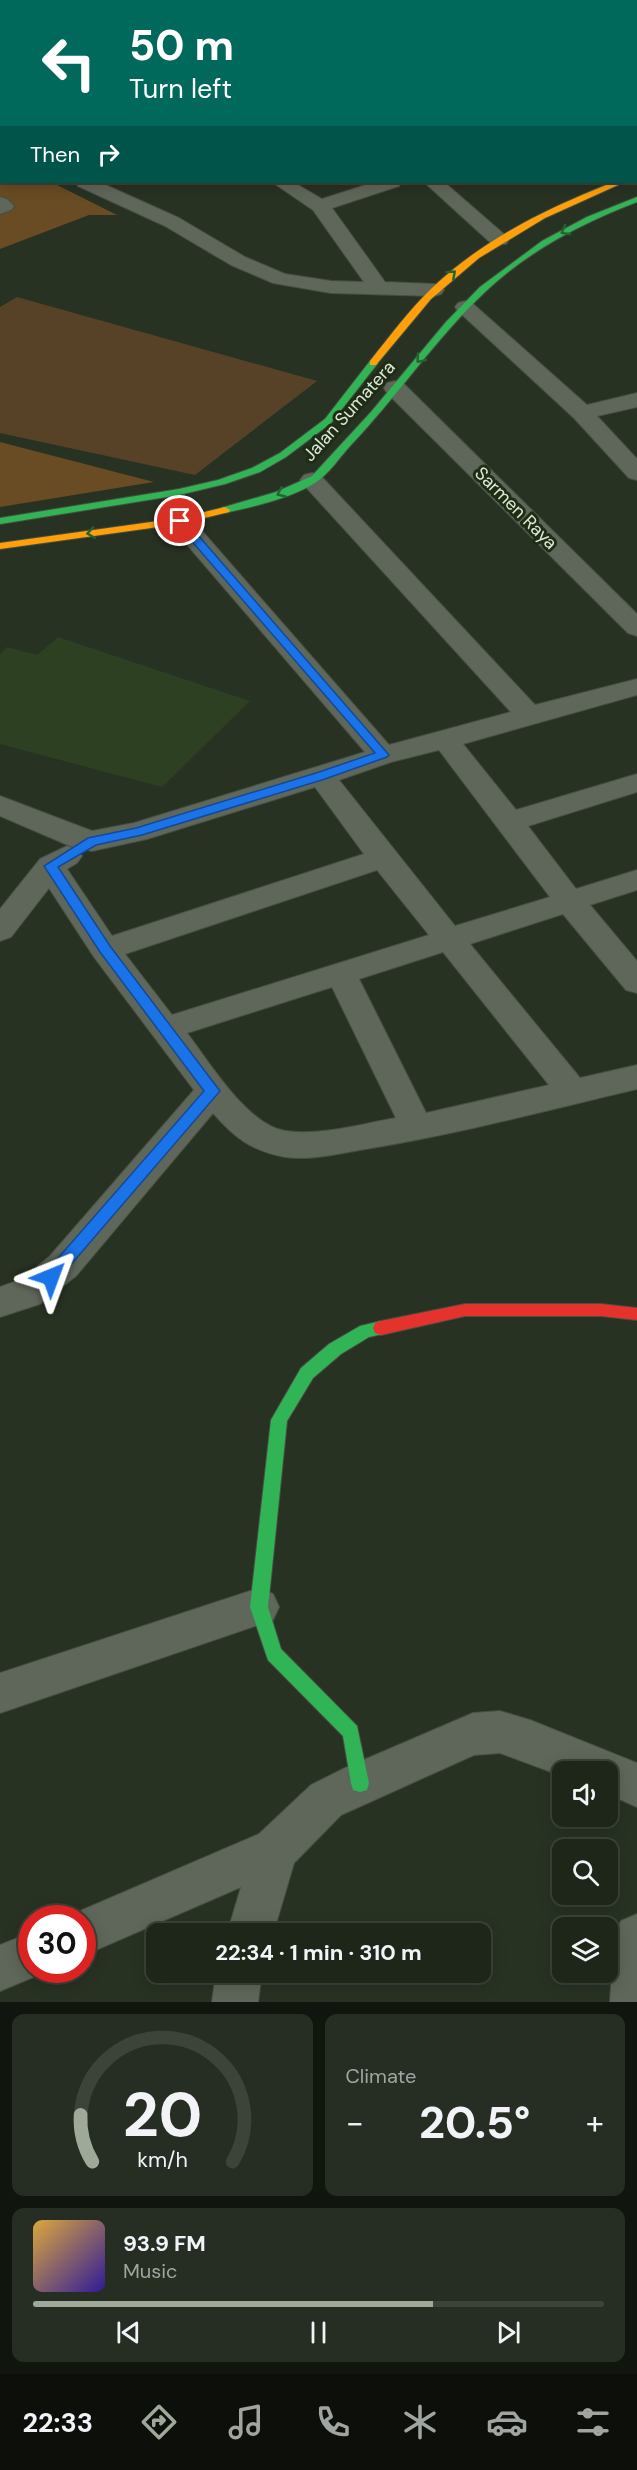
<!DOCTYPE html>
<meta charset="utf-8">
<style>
body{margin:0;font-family:"DM Sans",sans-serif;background:#262e23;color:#f1f3f6;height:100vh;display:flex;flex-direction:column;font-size:22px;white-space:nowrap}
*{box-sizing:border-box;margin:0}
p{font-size:20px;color:#a1a5a2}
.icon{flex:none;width:33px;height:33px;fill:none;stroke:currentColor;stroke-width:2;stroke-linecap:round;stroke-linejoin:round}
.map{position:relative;height:2002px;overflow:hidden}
.sheet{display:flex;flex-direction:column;gap:12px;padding:12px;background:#10150e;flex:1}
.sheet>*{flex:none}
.hud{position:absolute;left:0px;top:0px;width:638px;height:183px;box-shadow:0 3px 15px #0003,0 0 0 2px #3c4339;background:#00695c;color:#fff;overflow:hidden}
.tools{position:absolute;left:552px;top:1761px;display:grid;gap:12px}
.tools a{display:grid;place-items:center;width:66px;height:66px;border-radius:12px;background:#1e261a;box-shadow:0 3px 15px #0003,0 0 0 2px #3c4339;font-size:30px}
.speed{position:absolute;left:18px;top:1905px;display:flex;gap:12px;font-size:30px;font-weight:700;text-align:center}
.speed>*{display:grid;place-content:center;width:78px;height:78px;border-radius:50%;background:#1e261a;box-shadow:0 3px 15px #0003,0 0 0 2px #3c4339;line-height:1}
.speed .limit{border:9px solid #d22;background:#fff;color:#111}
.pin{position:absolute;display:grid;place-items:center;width:51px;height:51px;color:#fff;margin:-26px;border:3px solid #fff;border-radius:50%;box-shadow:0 2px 6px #0007}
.me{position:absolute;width:66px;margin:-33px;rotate:44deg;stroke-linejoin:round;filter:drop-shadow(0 0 4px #0008)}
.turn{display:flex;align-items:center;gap:21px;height:126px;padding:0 30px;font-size:27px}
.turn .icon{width:78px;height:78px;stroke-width:2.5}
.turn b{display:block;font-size:42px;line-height:51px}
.then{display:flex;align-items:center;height:57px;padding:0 30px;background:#0003;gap:12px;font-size:22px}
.big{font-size:45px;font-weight:700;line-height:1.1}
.sheet .card{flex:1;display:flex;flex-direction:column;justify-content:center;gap:9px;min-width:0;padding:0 21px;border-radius:12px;background:#262e23}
.sheet .dial{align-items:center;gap:0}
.dial svg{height:156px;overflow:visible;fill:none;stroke:#3c4339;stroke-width:7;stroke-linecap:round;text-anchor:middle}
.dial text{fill:#f1f3f6;stroke:none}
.song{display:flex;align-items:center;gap:18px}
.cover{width:72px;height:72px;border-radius:9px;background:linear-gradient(135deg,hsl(40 70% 55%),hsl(250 70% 35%))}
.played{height:6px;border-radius:3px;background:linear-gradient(90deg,#9ea999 70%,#3c4339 70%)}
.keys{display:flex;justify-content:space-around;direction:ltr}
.heat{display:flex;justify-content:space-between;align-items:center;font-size:33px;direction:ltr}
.sheet .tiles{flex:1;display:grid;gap:12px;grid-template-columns:1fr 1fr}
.card:last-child{grid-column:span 2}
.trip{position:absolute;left:146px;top:1923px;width:345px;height:60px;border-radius:12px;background:#1e261a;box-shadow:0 3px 15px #0003,0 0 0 2px #3c4339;font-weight:700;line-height:60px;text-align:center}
.dock{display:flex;height:96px;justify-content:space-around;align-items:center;background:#0c0f0a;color:#a1a5a2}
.dock .icon{width:42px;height:42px}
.dock .current{color:#9ea999}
.dock b{font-size:27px;color:#f1f3f6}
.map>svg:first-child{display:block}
</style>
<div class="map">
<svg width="637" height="2002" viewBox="0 0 637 2002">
<rect width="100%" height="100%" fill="#283223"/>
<path fill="#2d4022" d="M58,637L250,701L162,787L0,744V654L7,647L37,655Z"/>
<path fill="#574228" d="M17,297L317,381L195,475L0,433V307Z"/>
<path fill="#694b24" d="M0,155L2,182H51L117,215H89L0,249Z
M0,442L154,482L0,507Z"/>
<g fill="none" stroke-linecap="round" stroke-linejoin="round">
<g stroke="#474f42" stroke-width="2">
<path id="street" d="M107,0H125L106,2Z
M151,0H173L174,2H152Z
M236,0H254L235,2Z
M363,0H381L362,2Z
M488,0H506L487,2Z
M627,0H637V5L636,2Z
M636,33H637V43H636Z
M0,50H2L0,61Z
M636,64H637V74H636Z
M636,112H637V122H636Z
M0,121H2L0,132Z
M76,182H99L179,218L245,257L285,274L331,281L364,282L313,210L272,182H293L322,199L375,182H401L399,186L332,208L385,282L434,284L441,286L444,290L441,294L434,296L331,293L273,283L231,265L165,226L78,186Z
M424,182H444L506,236L509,240L506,244H492Z
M0,197L7,199L14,206L11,210L0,214Z
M465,301L472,303L587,405L637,393V407L597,416L637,459V480L629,478L574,418L458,311L455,307L458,303Z
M395,381L403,383L637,614V636L628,633L387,393L384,388L387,383Z
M312,473L320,475L535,705L637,679V695L463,744L516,810L637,774V792L528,826L576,889L637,870V890L590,905L637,961V993L626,990L563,914L470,944L580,1078L637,1065V1089C548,1110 458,1134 366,1149C340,1153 311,1161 285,1157C252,1151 235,1138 213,1113L76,1276L40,1304L0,1317V1287L22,1279L50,1256L194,1090L94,957L49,888L11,937L0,941V909L40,859L67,846L77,849L82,856L77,863L67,869L112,936L364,854L315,787L147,839L92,851L70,846L0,816V796L92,831L134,823L365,752L171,526L168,521L171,516L180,514L189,516L389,745L511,712L304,485L300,480L304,475ZM439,750L550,897L455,926L339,780L391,762ZM377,870L429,935L172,1015L125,954ZM443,952L549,1085L426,1113L359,979ZM332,987L396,1118C361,1124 321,1136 286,1131C248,1126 210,1063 187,1033Z
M259,1588L273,1594L279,1607L273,1620L0,1713V1673Z
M500,1711L530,1720L637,1763V1807L608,1794V1772H562V1776L500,1753L474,1755L341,1815L294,1863L273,1934H227L241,1887L82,1956V1918H65L66,1917L259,1834L311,1785L345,1768L473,1713Z
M637,1914V2002H610L614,1937L621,1921Z
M32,1932V1970H49L48,1971L0,1991V1945Z
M216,1972H262L258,2002H212Z"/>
</g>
<g stroke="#474f42" stroke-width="2">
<path id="fast" d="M637,197V202C582,223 528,251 485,292C435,339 397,397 350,446C339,458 329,474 315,483C289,499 255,506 225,513L221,512V508L276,492L312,476L371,412L446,322L480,287L542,241L587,217Z
M370,361L378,363L331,423L286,457L260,472L225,484L179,495L0,524V518L179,489L218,480L252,468L280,453L325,419Z
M381,1321L387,1323L389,1328L387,1333L369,1337L341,1354L313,1378L287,1421L268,1607L281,1649L357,1726L369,1783L367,1790L360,1792L353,1790L351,1783L343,1736L268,1660L250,1607L271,1420L301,1368L329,1344L360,1326Z"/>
</g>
<g stroke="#474f42" stroke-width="2">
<path id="slow" d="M611,183L618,185L545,218L479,258L431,299L376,365H370V361C390,336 409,310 433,287C484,239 546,209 611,183Z
M225,507L230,510L229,512L180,524L0,549V543L180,518Z"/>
</g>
<g stroke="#474f42" stroke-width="2">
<path id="jam" d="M465,1304H601L637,1308V1320L601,1316H465L381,1335L375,1333L373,1328L375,1323L381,1321Z"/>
</g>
<use href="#street" fill="#5f675a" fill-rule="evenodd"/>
<use href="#fast" fill="#30b455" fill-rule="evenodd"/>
<use href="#slow" fill="#ff9f0a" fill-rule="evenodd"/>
<use href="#jam" fill="#e5322d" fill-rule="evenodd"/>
</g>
<defs><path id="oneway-chevron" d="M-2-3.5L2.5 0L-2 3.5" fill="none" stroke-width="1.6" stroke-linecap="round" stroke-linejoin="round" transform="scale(1.5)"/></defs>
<g stroke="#25632e">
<use href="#oneway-chevron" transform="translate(565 231) rotate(151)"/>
<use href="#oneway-chevron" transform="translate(452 274) rotate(-42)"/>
<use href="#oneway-chevron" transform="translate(420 359) rotate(130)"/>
<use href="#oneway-chevron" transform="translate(281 493) rotate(157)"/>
<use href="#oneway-chevron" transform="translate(91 533) rotate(172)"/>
</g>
<path fill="#1a73e8" stroke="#114b97" stroke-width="1.5" d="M180,518L184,519L389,755L387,757L325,779L142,835L96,845L58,867L110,946L220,1091L56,1282L51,1283L45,1282L43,1277L45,1273L204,1091L100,952L44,866L88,838L136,828L316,773L375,753L176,523V519Z"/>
<g text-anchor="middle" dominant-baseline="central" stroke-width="6" stroke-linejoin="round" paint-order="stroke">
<g font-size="18" fill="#dee9d9" stroke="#1e2d14">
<text transform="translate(349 411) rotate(-48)">Jalan Sumatera</text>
<text transform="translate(516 508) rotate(45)">Sarmen Raya</text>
</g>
</g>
</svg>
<div class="tools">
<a><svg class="icon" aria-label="sound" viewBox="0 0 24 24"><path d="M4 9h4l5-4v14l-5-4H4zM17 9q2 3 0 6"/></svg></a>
<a><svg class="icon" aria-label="search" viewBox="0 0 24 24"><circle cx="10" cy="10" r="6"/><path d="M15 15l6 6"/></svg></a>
<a><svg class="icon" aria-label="layers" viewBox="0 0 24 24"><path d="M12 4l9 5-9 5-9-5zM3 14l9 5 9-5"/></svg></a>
</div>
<div class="speed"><div class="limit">30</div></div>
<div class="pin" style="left:180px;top:521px;background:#d93025"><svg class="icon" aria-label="arrive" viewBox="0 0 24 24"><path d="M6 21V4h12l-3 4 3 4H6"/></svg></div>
<svg class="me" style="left:51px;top:1277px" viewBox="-20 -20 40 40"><path d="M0-17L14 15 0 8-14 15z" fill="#1a73e8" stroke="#fff" stroke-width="4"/></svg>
<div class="trip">22:34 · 1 min · 310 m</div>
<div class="hud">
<div class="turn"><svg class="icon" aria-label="left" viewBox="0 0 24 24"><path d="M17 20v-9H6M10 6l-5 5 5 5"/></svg><div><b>50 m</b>Turn left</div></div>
<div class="then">Then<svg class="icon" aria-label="right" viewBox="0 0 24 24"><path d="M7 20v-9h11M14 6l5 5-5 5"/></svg></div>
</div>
</div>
<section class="sheet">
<div class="tiles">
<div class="card dial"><svg viewBox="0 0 100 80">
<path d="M14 69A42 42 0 1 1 86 69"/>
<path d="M14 69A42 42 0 0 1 8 45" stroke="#9ea999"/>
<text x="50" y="56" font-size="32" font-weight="700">20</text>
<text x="50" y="72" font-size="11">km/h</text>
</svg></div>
<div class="card"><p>Climate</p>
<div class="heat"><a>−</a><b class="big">20.5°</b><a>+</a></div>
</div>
<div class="card">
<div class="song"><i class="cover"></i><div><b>93.9 FM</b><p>Music</p></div></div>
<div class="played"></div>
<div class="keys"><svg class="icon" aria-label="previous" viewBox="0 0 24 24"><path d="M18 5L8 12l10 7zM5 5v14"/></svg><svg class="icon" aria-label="pause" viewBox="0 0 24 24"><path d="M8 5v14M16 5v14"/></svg><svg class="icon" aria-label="next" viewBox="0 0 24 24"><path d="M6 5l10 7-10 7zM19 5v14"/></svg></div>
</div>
</div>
</section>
<nav class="dock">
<b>22:33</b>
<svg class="icon current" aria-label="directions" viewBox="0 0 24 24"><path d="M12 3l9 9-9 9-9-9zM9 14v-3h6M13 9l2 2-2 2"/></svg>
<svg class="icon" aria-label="music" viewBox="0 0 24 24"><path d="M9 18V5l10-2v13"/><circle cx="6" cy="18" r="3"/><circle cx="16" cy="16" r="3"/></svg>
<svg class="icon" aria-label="phone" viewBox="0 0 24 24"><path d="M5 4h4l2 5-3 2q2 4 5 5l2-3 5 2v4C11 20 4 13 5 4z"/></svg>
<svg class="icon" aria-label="climate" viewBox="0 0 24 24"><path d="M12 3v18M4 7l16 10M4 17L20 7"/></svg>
<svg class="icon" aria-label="car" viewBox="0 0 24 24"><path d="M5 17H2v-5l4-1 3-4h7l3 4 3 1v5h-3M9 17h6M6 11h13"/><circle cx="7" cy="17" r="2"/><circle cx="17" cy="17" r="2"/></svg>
<svg class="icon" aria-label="filters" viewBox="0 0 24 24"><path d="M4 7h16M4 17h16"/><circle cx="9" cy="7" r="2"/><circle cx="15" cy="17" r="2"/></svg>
</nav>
